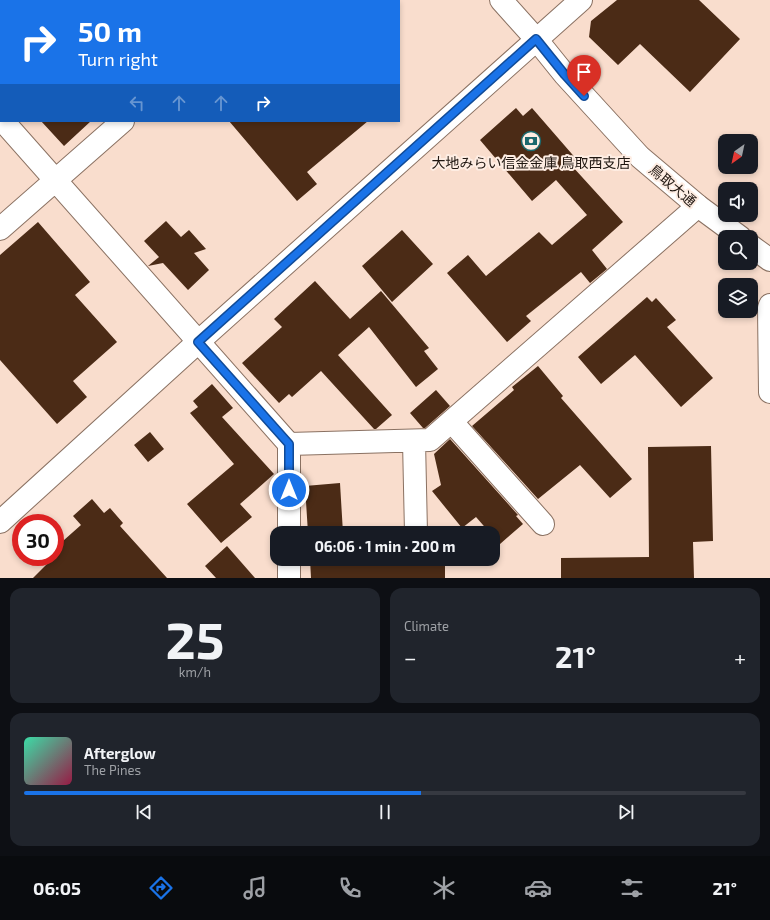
<!DOCTYPE html>
<meta charset="utf-8">
<style>
body{margin:0;font-family:"Exo 2","Noto Sans JP",sans-serif;background:#20242c;color:#f1f3f6;height:100vh;display:flex;flex-direction:column;font-size:15px;white-space:nowrap}
*{box-sizing:border-box;margin:0}
p{font-size:13px;color:#9ea1a6}
.icon{flex:none;width:22px;height:22px;fill:none;stroke:currentColor;stroke-width:2;stroke-linecap:round;stroke-linejoin:round}
.map{position:relative;height:578px;overflow:hidden}
.side{display:flex;flex-direction:column;gap:10px;padding:10px;background:#0d0f14;flex:1}
.side>*{flex:none}
.banner{position:absolute;left:0px;top:0px;width:400px;height:122px;box-shadow:0 2px 6px #0003;background:#1a73e8;color:#fff;overflow:hidden}
.needle{width:26px;rotate:213deg}
.tools{position:absolute;left:718px;top:134px;display:grid;gap:8px}
.tools a{display:grid;place-items:center;width:40px;height:40px;border-radius:8px;background:#171b24;box-shadow:0 2px 6px #0003;font-size:20px}
.speed{position:absolute;left:12px;top:514px;display:flex;gap:8px;font-size:20px;font-weight:700;text-align:center}
.speed>*{display:grid;place-content:center;width:52px;height:52px;border-radius:50%;background:#171b24;box-shadow:0 2px 6px #0003;line-height:1}
.speed .limit{border:6px solid #d22;background:#fff;color:#111}
.pin{position:absolute;display:grid;place-items:center;width:34px;height:34px;color:#fff;margin:-41px -17px;border-radius:50% 50% 50% 0;rotate:-45deg;box-shadow:0 0 4px #0007}
.pin .icon{rotate:45deg}
.me{position:absolute;width:44px;margin:-22px;rotate:0deg;stroke-linejoin:round;filter:drop-shadow(0 0 3px #0008)}
.turn{display:flex;align-items:center;gap:14px;height:84px;padding:0 12px;font-size:18px}
.turn .icon{width:52px;height:52px;stroke-width:2.5}
.turn b{display:block;font-size:28px;line-height:34px}
.lanes{display:flex;align-items:center;height:38px;padding:0 12px;background:#0003;justify-content:center;gap:20px;direction:ltr}
.lanes .off{opacity:.35}
.big{font-size:30px;font-weight:700;line-height:1.1}
.side .card{flex:1;display:flex;flex-direction:column;justify-content:center;gap:6px;min-width:0;padding:0 14px;border-radius:12px;background:#20242c}
.side .dial{align-items:center;gap:0}
.dial b{font-size:52px;line-height:1}
.song{display:flex;align-items:center;gap:12px}
.cover{width:48px;height:48px;border-radius:6px;background:linear-gradient(135deg,hsl(160 70% 55%),hsl(340 70% 35%))}
.played{height:4px;border-radius:2px;background:linear-gradient(90deg,#1a73e8 55%,#363941 55%)}
.keys{display:flex;justify-content:space-around;direction:ltr}
.heat{display:flex;justify-content:space-between;align-items:center;font-size:22px;direction:ltr}
.side .tiles{flex:1;display:grid;gap:10px;grid-template-columns:1fr 1fr}
.card:last-child{grid-column:span 2}
.trip{position:absolute;left:270px;top:526px;width:230px;height:40px;border-radius:12px;background:#171b24;box-shadow:0 2px 6px #0003;font-weight:700;line-height:40px;text-align:center}
.tabs{display:flex;height:64px;justify-content:space-around;align-items:center;background:#090b0e;color:#9ea1a6}
.tabs .icon{width:28px;height:28px}
.tabs .selected{color:#1a73e8}
.tabs b{font-size:18px;color:#f1f3f6}
.map>svg:first-child{display:block}
</style>
<div class="map">
<svg width="770" height="578" viewBox="0 0 770 578">
<rect width="100%" height="100%" fill="#f9ddcd"/>
<path fill="#4b2b16" d="M617,0H699L740,39L690,92L640,44L618,65L589,37L591,21Z
M516,108L523,116L532,108L578,161L572,166L623,222L592,250L607,269L590,283L581,272L526,316L531,321L507,342L447,273L468,255L486,276L539,232L552,245L587,215L556,180L532,201L480,140Z
M41,121H91L64,146Z
M229,121H368L307,172L317,184L297,201Z
M166,221L181,237L189,230L206,249L194,253L209,270L188,290L163,263L148,266L159,257L144,241Z
M38,222L90,282L75,295L117,342L73,381L87,397L57,424L0,360V255Z
M402,230L433,264L392,302L362,266Z
M315,281L350,319L381,291L429,348L424,351L438,369L416,387L369,327L338,355L392,415L376,429H374L321,371L292,397L289,394L279,403L242,363L282,327L274,319Z
M647,297L652,302L656,298L676,320L667,327L713,378L681,407L635,355L601,384L578,357Z
M538,366L563,396L561,398L632,479L610,498L580,465L538,499L472,426L514,390L512,387Z
M212,384L233,408L222,417L274,474L240,504L252,517L221,543L187,504L234,464L190,413L198,407L193,401Z
M436,390L450,406L425,428H423L410,413Z
M150,432L164,449L148,462L134,445Z
M450,439L518,515L516,516L523,524L500,544L493,537V533H490L476,517L462,528L432,491L441,485L434,454Z
M711,446L713,541L693,542L694,578H561V558L649,557L648,447Z
M340,483L343,533H308L305,486Z
M92,499L104,513L110,508L123,523L120,526L167,578H33L49,562L45,557H55V548L81,525L73,516Z
M227,546L255,578H216L205,566Z
M310,559H345V561L445,559V578H311Z"/>
<g fill="none" stroke-linecap="round" stroke-linejoin="round">
<g stroke="#8a7162" stroke-width="24">
<path id="minor" d="M262,1L263,0
M3,121L289,444V533
M0,229L123,121
M770,305L769,308L770,392
M452,422L543,524
M414,441L416,533
M289,444L430,440L698,206
M0,522L198,342L581,0
M289,578V559"/>
</g>
<g stroke="#8a7162" stroke-width="24">
<path id="highway" d="M501,0L536,39L565,75L640,157L698,206L740,237
M751,246L770,260"/>
</g>
<use href="#minor" stroke="#fff" stroke-width="22"/>
<use href="#highway" stroke="#fff" stroke-width="22"/>
</g>
<g fill="none" stroke-linecap="round" stroke-linejoin="round">
<g stroke="#114b97" stroke-width="10">
<path id="route" d="M289,490V444L198,342L536,39L565,75L584,96"/>
</g>
<use href="#route" stroke="#1a73e8" stroke-width="7"/>
</g>
<defs>
<g id="bank-ring" transform="scale(1)"><circle r="9.5" fill="#feede3" stroke="#1b686d" stroke-width="1.5"/><path d="M-6-4H6V4H-6ZM0-2.3a2.3 2.3 0 1 0 0 4.6a2.3 2.3 0 1 0 0-4.6Z" fill="#1b686d"/></g>
</defs>
<g fill-rule="evenodd">
<use href="#bank-ring" x="531" y="141"/>
</g>
<g text-anchor="middle" dominant-baseline="central" stroke-width="4" stroke-linejoin="round" paint-order="stroke">
<g font-size="14" fill="#1f1610" stroke="#feede3">
<text x="531" y="162">大地みらい信金金庫 鳥取西支店</text>
</g>
<g font-size="14" fill="#1f1610" stroke="#feede3">
<text transform="translate(673 185) rotate(40)">鳥取大通</text>
</g>
</g>
</svg>
<div class="tools">
<a><svg class="needle" viewBox="-14 -14 28 28"><path d="M0-13l5 13h-10z" fill="#e53935"/><path d="M0 13l5-13h-10z" fill="#9ea1a6"/></svg></a>
<a><svg class="icon" aria-label="sound" viewBox="0 0 24 24"><path d="M4 9h4l5-4v14l-5-4H4zM17 9q2 3 0 6"/></svg></a>
<a><svg class="icon" aria-label="search" viewBox="0 0 24 24"><circle cx="10" cy="10" r="6"/><path d="M15 15l6 6"/></svg></a>
<a><svg class="icon" aria-label="layers" viewBox="0 0 24 24"><path d="M12 4l9 5-9 5-9-5zM3 14l9 5 9-5"/></svg></a>
</div>
<div class="speed"><div class="limit">30</div></div>
<div class="pin" style="left:584px;top:96px;background:#d93025"><svg class="icon" aria-label="arrive" viewBox="0 0 24 24"><path d="M6 21V4h12l-3 4 3 4H6"/></svg></div>
<svg class="me" style="left:289px;top:490px" viewBox="-20 -20 40 40"><circle r="17" fill="#1a73e8" stroke="#fff" stroke-width="3"/><path d="M0-11L8 9 0 5-8 9z" fill="#fff"/></svg>
<div class="trip">06:06 · 1 min · 200 m</div>
<div class="banner">
<div class="turn"><svg class="icon" aria-label="right" viewBox="0 0 24 24"><path d="M7 20v-9h11M14 6l5 5-5 5"/></svg><div><b>50 m</b>Turn right</div></div>
<div class="lanes"><svg class="icon off" aria-label="left" viewBox="0 0 24 24"><path d="M17 20v-9H6M10 6l-5 5 5 5"/></svg><svg class="icon off" aria-label="ahead" viewBox="0 0 24 24"><path d="M12 20V5M6 11l6-6 6 6"/></svg><svg class="icon off" aria-label="ahead" viewBox="0 0 24 24"><path d="M12 20V5M6 11l6-6 6 6"/></svg><svg class="icon" aria-label="right" viewBox="0 0 24 24"><path d="M7 20v-9h11M14 6l5 5-5 5"/></svg></div>
</div>
</div>
<section class="side">
<div class="tiles">
<div class="card dial"><b>25</b><p>km/h</p></div>
<div class="card"><p>Climate</p>
<div class="heat"><a>−</a><b class="big">21°</b><a>+</a></div>
</div>
<div class="card">
<div class="song"><i class="cover"></i><div><b>Afterglow</b><p>The Pines</p></div></div>
<div class="played"></div>
<div class="keys"><svg class="icon" aria-label="previous" viewBox="0 0 24 24"><path d="M18 5L8 12l10 7zM5 5v14"/></svg><svg class="icon" aria-label="pause" viewBox="0 0 24 24"><path d="M8 5v14M16 5v14"/></svg><svg class="icon" aria-label="next" viewBox="0 0 24 24"><path d="M6 5l10 7-10 7zM19 5v14"/></svg></div>
</div>
</div>
</section>
<nav class="tabs">
<b>06:05</b>
<svg class="icon selected" aria-label="directions" viewBox="0 0 24 24"><path d="M12 3l9 9-9 9-9-9zM9 14v-3h6M13 9l2 2-2 2"/></svg>
<svg class="icon" aria-label="music" viewBox="0 0 24 24"><path d="M9 18V5l10-2v13"/><circle cx="6" cy="18" r="3"/><circle cx="16" cy="16" r="3"/></svg>
<svg class="icon" aria-label="phone" viewBox="0 0 24 24"><path d="M5 4h4l2 5-3 2q2 4 5 5l2-3 5 2v4C11 20 4 13 5 4z"/></svg>
<svg class="icon" aria-label="climate" viewBox="0 0 24 24"><path d="M12 3v18M4 7l16 10M4 17L20 7"/></svg>
<svg class="icon" aria-label="car" viewBox="0 0 24 24"><path d="M5 17H2v-5l4-1 3-4h7l3 4 3 1v5h-3M9 17h6M6 11h13"/><circle cx="7" cy="17" r="2"/><circle cx="17" cy="17" r="2"/></svg>
<svg class="icon" aria-label="filters" viewBox="0 0 24 24"><path d="M4 7h16M4 17h16"/><circle cx="9" cy="7" r="2"/><circle cx="15" cy="17" r="2"/></svg>
<b>21°</b>
</nav>
